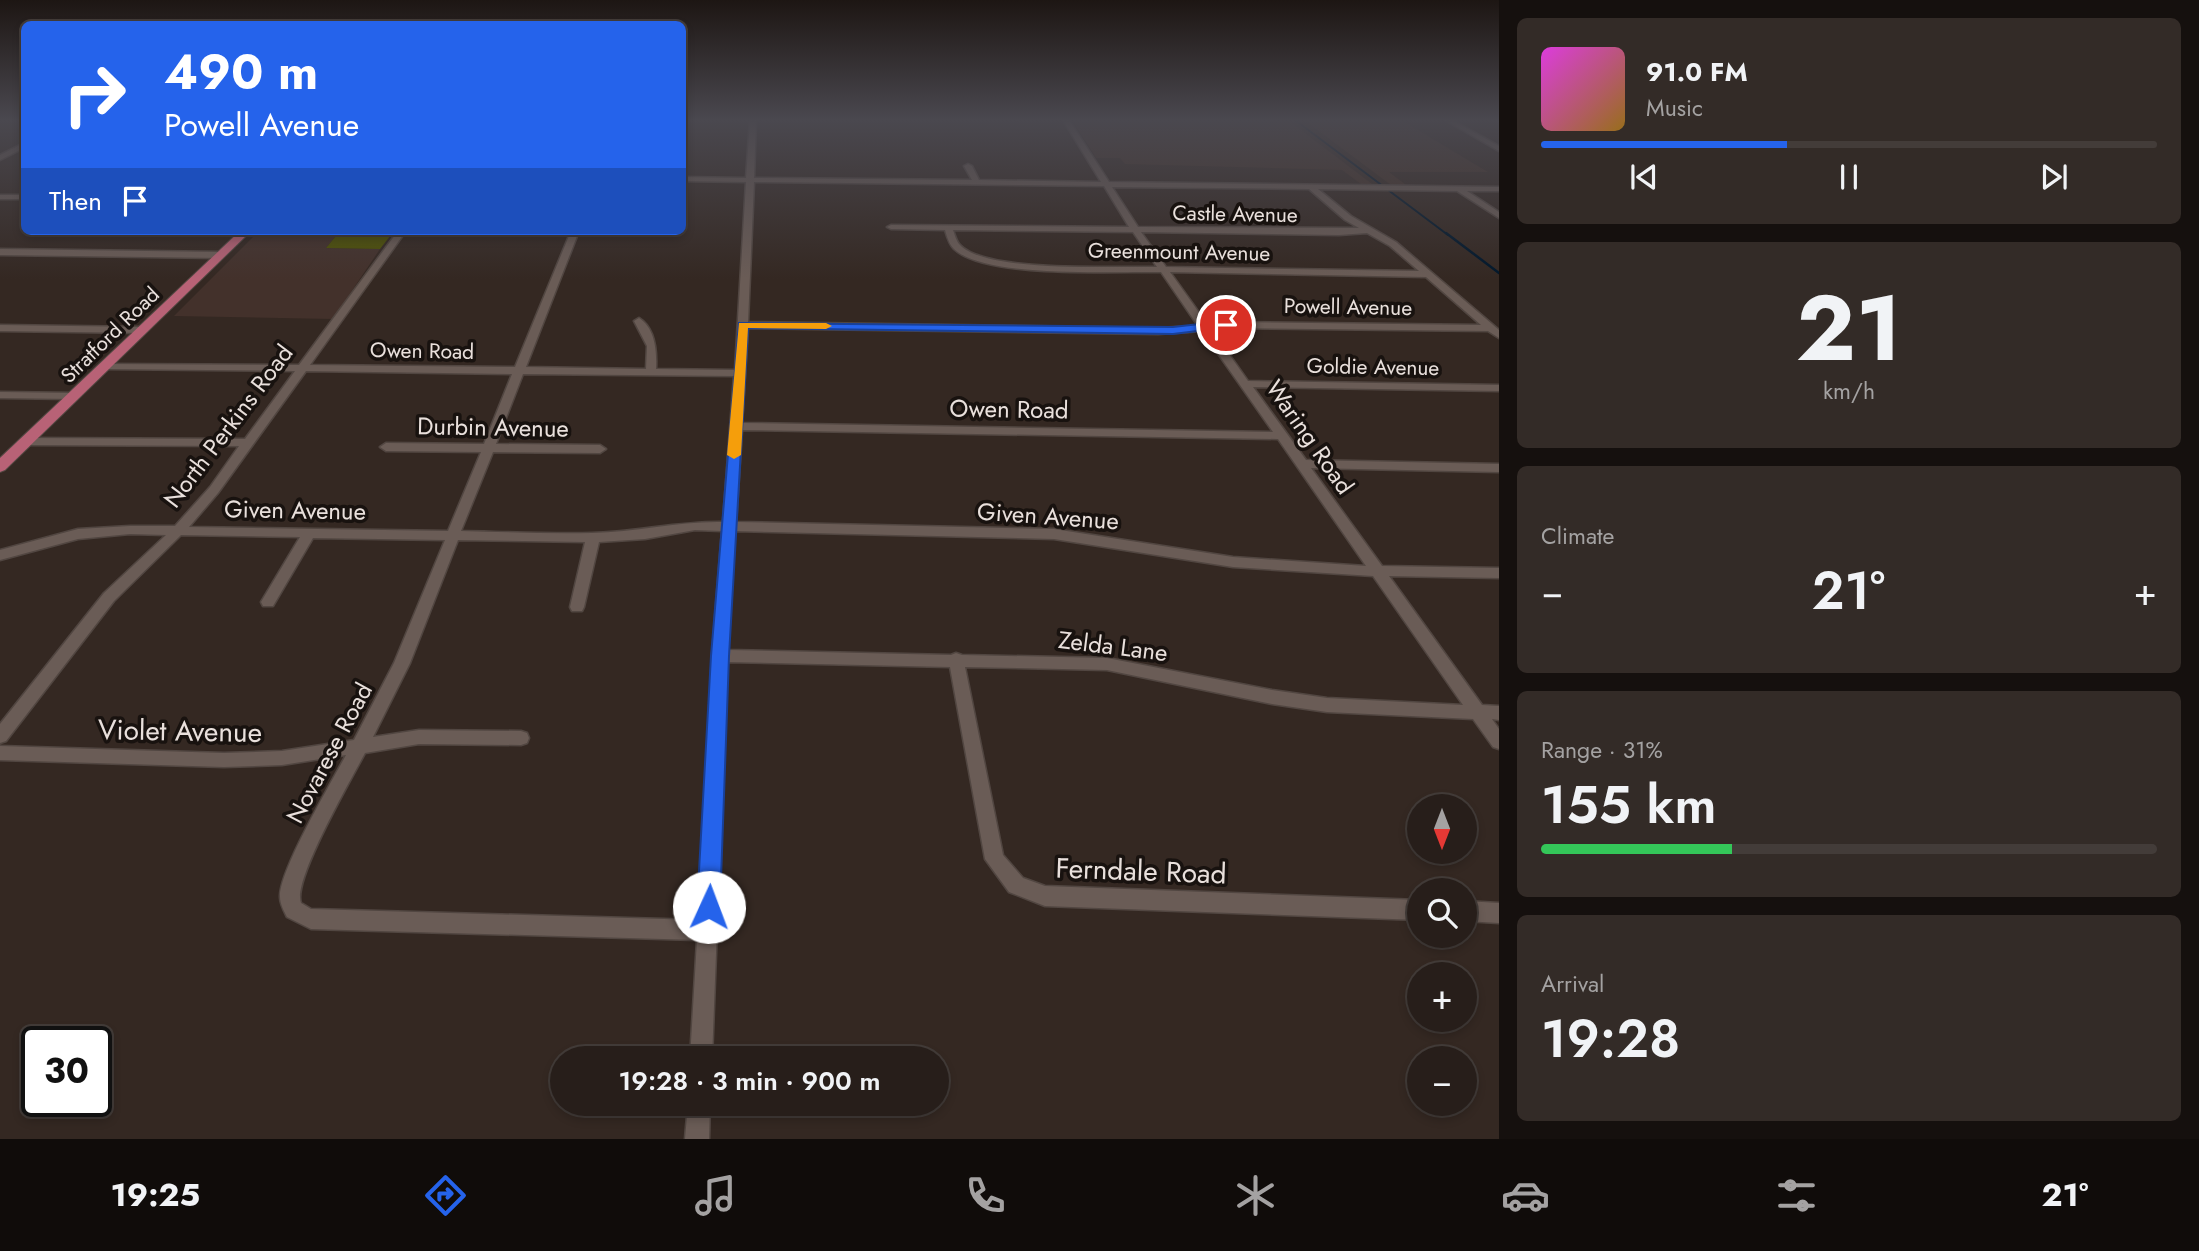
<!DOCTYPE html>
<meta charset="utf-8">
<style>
body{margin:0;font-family:Jost,sans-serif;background:#332b27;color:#f1f3f6;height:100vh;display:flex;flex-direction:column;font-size:26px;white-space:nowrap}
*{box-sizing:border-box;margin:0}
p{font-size:23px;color:#a4a2a2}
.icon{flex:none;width:38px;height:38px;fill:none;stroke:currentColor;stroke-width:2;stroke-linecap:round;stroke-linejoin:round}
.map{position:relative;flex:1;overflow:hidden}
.side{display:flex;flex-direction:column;gap:18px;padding:18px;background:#15100e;width:700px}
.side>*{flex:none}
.top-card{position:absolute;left:21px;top:21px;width:665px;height:214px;border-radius:10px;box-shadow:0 4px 10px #0003,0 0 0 2px #433c39;background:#2563eb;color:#fff;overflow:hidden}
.needle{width:46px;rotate:180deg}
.buttons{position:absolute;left:1407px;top:794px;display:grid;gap:14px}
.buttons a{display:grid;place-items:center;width:70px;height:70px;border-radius:50%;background:#271e1a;box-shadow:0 4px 10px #0003,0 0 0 2px #433c39;font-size:35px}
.speed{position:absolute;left:21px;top:1026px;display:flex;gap:14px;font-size:35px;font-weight:700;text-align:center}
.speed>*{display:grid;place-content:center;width:91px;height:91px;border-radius:50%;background:#271e1a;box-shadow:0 4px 10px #0003,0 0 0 2px #433c39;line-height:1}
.speed .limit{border:4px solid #111;border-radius:10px;background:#fff;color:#111}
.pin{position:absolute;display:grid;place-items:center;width:60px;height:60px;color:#fff;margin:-30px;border:4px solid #fff;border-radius:50%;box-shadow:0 2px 7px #0007}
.me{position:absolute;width:77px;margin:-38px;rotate:2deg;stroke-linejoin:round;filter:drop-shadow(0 0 5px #0008)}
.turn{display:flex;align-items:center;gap:24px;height:147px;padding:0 28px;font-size:32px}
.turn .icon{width:91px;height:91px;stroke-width:2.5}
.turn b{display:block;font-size:49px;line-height:60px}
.then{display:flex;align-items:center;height:66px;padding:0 28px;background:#0003;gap:14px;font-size:26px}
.big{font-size:52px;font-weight:600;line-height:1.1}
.side .card{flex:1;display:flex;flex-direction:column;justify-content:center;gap:10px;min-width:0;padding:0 24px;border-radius:10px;background:#332b27}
.side .dial{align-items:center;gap:0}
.dial b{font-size:91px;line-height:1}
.song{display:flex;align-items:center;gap:21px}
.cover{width:84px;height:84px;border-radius:10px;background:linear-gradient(135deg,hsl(300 70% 55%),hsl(40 70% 35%))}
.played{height:7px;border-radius:4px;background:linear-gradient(90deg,#2563eb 40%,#433c39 40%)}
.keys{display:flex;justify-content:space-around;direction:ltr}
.heat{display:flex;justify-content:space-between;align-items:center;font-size:38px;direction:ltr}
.charge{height:10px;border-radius:5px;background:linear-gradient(90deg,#34c759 31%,#433c39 0)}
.trip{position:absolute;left:550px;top:1046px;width:399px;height:70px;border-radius:35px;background:#271e1a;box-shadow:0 4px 10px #0003,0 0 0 2px #433c39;font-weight:600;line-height:70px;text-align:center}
.dock{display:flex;height:112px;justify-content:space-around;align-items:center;background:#100c0a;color:#a4a2a2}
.dock .icon{width:49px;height:49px}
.dock .current{color:#2563eb}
.dock b{font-size:32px;color:#f1f3f6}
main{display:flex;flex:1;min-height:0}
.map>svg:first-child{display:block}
</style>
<main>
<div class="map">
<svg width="1499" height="1139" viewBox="0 0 1499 1139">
<rect width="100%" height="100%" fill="#342822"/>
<path fill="#423027" d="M1072,120H1288L1376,187H1365L1342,170L1125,164L1120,158H1096Z
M1304,120H1401L1488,172H1389L1410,188H1395Z"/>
<path fill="#43312b" d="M259,231H340L326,248L380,249L333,319L174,316Z"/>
<path fill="#4e5106" d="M340,231H394L380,249L326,248Z"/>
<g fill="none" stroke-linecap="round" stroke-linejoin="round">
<path stroke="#00172b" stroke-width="2" d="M1295,120L1448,235"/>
<path stroke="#00172b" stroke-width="2.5" d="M1446,233L1499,273"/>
<g stroke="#514641" stroke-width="3">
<path id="minor" d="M750,120H756L754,178L972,180L964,166L968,164L972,166L979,180L1101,182L1063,120H1069L1109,182L1499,187V191H1467L1499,212V218L1457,191L1318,189L1351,216L1396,242L1499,330V338L1488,331L1226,328L1212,330L1248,381L1499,385V391L1253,387L1306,460L1499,464V472L1311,468L1382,566L1499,568V578L1389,576L1482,705L1499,706V720L1492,719L1499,729V749L1493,747L1473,719L1327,712L1272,704L1107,670L965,667L1003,855L1023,878L1045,886L1419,900V920L1045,906L1009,892L985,859L950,667L727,662L712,1059H690L697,940L311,929L287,917C284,911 280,904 280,897C279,871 331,783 346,755L282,765L224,767L0,760V746L224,753L282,751L354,740L394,663L445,540L313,538L273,606H263L261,602L300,537L181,535L114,601L6,741L0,743V724L104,593L166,535L130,534L78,539L0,560V550L78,529L130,526H175L210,487L239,446L27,445L21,441L23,438L245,439L295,371L105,369L101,368V364L299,365L398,231H406L310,365L515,367L571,231H579L526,367L646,369L647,346L634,321L639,318C655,328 657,351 656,369L735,370L746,182L682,181V177L746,178ZM754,182L1104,186L1129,227L891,225L887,227L891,229L945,230C947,237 949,244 954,249C986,279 1116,271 1161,272L1198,326L1158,328L748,322ZM1112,187L1309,189L1345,220L1359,228L1138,227ZM953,230L1133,232L1157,267C1117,266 986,273 960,245C956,241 955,235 953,230ZM1141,232L1339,235L1367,233L1390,246L1419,271L1166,267ZM1170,272L1426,277L1481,325L1226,322L1208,325ZM748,328L1158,334L1202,331L1273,432L742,423ZM306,371L512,374L484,444L386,443L380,447L386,451L481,452L448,531L189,527L218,493ZM523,374L734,376L723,522C679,521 636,532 592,533C549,534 505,532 461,531L493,452L600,453L606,449L600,445L496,444ZM742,430L1278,439L1366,566L1233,557L1054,529L736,522ZM695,530L722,531L712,656L698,920L311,909L301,903C292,881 352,778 365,753L419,744L521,745L527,743L529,738L527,733L521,731L419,730L373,737L410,663L458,540L585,542L570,607L572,611H582L584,607L599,542L645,539ZM735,531L1054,539L1233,567L1373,576L1463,705L1327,698L1272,690L1107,658L962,655L956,653L951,655L728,650Z
M1445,120H1452L1499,146V151Z
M24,143V148L0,160V155Z
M0,195H24V199H0Z
M0,249L221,252L225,255L221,258L0,255Z
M0,325L143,327L148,330L143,333L0,331Z
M0,392L74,393L80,396L74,399L0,398Z
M1465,901L1499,903V923L1465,921Z
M688,1104H710L709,1139H685Z"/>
</g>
<g stroke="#514641" stroke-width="2">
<path id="major" d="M240,231H251L5,470L0,472V458Z"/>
</g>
<use href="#minor" fill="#6a5c56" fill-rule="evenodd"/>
<use href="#major" fill="#b86276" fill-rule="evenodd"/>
</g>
<linearGradient id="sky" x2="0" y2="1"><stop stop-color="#1d1613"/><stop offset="0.43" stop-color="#4a484f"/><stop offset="1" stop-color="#4a484f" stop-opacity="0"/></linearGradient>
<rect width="1499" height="279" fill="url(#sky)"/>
<path fill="#2563eb" stroke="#184099" stroke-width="2" d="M1226,321L1230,322V327L1173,334L748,328L729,656L720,907L716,915L709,918L701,915L697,907L711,656L739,323L1173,327Z"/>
<path fill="#f59e0b" d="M739,323H826L832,326L826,329L748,328L741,455L734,459L727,455Z"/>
<g text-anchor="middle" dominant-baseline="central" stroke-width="7" stroke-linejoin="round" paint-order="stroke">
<g font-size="21" fill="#e9e0dc" stroke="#18120f">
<text transform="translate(1235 214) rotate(1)">Castle Avenue</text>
<text transform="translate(1179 252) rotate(1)">Greenmount Avenue</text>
<text transform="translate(1348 307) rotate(1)">Powell Avenue</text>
<text transform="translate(110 335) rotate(-44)">Stratford Road</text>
<text transform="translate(422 351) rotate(1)">Owen Road</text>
<text transform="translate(1373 367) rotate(1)">Goldie Avenue</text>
</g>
<g font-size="24" fill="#e9e0dc" stroke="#18120f">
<text transform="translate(1009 409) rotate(1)">Owen Road</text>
<text transform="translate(228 426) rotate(-53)">North Perkins Road</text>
<text transform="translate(493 427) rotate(1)">Durbin Avenue</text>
<text transform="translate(1310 437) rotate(55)">Waring Road</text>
<text transform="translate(295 510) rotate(1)">Given Avenue</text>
<text transform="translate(1048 516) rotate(4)">Given Avenue</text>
<text transform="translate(1113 646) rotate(7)">Zelda Lane</text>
<text transform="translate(329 753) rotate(-62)">Novarese Road</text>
</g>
<g font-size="28" fill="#e9e0dc" stroke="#18120f">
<text transform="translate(180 731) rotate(1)">Violet Avenue</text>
<text transform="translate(1141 871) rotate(2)">Ferndale Road</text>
</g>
</g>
</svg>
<div class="buttons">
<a><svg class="needle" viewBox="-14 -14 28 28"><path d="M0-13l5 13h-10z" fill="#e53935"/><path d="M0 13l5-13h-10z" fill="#a4a2a2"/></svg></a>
<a><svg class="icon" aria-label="search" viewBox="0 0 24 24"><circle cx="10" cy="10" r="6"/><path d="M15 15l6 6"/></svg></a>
<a>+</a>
<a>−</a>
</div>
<div class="speed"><div class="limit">30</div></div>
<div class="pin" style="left:1226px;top:325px;background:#d93025"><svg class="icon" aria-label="arrive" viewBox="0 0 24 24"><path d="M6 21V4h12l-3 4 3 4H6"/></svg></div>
<svg class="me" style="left:709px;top:907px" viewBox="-20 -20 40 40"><circle r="19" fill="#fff"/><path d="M0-13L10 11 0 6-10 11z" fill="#2563eb"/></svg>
<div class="trip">19:28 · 3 min · 900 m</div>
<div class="top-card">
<div class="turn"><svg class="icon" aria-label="right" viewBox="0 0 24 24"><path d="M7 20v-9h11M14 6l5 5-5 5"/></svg><div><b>490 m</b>Powell Avenue</div></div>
<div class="then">Then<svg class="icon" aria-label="arrive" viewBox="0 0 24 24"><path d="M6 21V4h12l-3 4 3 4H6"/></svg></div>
</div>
</div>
<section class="side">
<div class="card">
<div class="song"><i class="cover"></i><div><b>91.0 FM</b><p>Music</p></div></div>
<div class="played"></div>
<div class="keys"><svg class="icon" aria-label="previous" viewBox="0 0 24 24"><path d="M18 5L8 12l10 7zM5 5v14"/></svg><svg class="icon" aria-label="pause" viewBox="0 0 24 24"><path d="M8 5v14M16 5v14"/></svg><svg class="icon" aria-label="next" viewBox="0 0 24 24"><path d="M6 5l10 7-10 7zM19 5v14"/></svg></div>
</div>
<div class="card dial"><b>21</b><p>km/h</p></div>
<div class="card"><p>Climate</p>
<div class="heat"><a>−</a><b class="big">21°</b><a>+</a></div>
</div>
<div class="card"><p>Range · 31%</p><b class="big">155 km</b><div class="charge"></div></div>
<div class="card"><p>Arrival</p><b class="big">19:28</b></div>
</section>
</main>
<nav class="dock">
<b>19:25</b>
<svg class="icon current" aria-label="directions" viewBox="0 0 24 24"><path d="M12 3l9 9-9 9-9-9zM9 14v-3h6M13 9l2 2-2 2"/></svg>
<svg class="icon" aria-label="music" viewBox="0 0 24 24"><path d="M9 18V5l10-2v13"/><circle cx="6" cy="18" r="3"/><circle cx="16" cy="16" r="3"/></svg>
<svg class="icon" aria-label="phone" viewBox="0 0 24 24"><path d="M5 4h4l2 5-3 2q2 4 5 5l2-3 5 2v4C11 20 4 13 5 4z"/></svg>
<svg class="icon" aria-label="climate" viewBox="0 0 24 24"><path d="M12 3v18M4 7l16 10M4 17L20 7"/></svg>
<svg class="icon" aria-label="car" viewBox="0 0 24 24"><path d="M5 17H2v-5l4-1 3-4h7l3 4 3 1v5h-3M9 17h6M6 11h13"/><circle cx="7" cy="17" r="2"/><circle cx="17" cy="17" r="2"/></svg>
<svg class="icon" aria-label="filters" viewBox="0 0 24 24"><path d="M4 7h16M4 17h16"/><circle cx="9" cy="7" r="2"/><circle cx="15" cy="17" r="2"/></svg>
<b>21°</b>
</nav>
